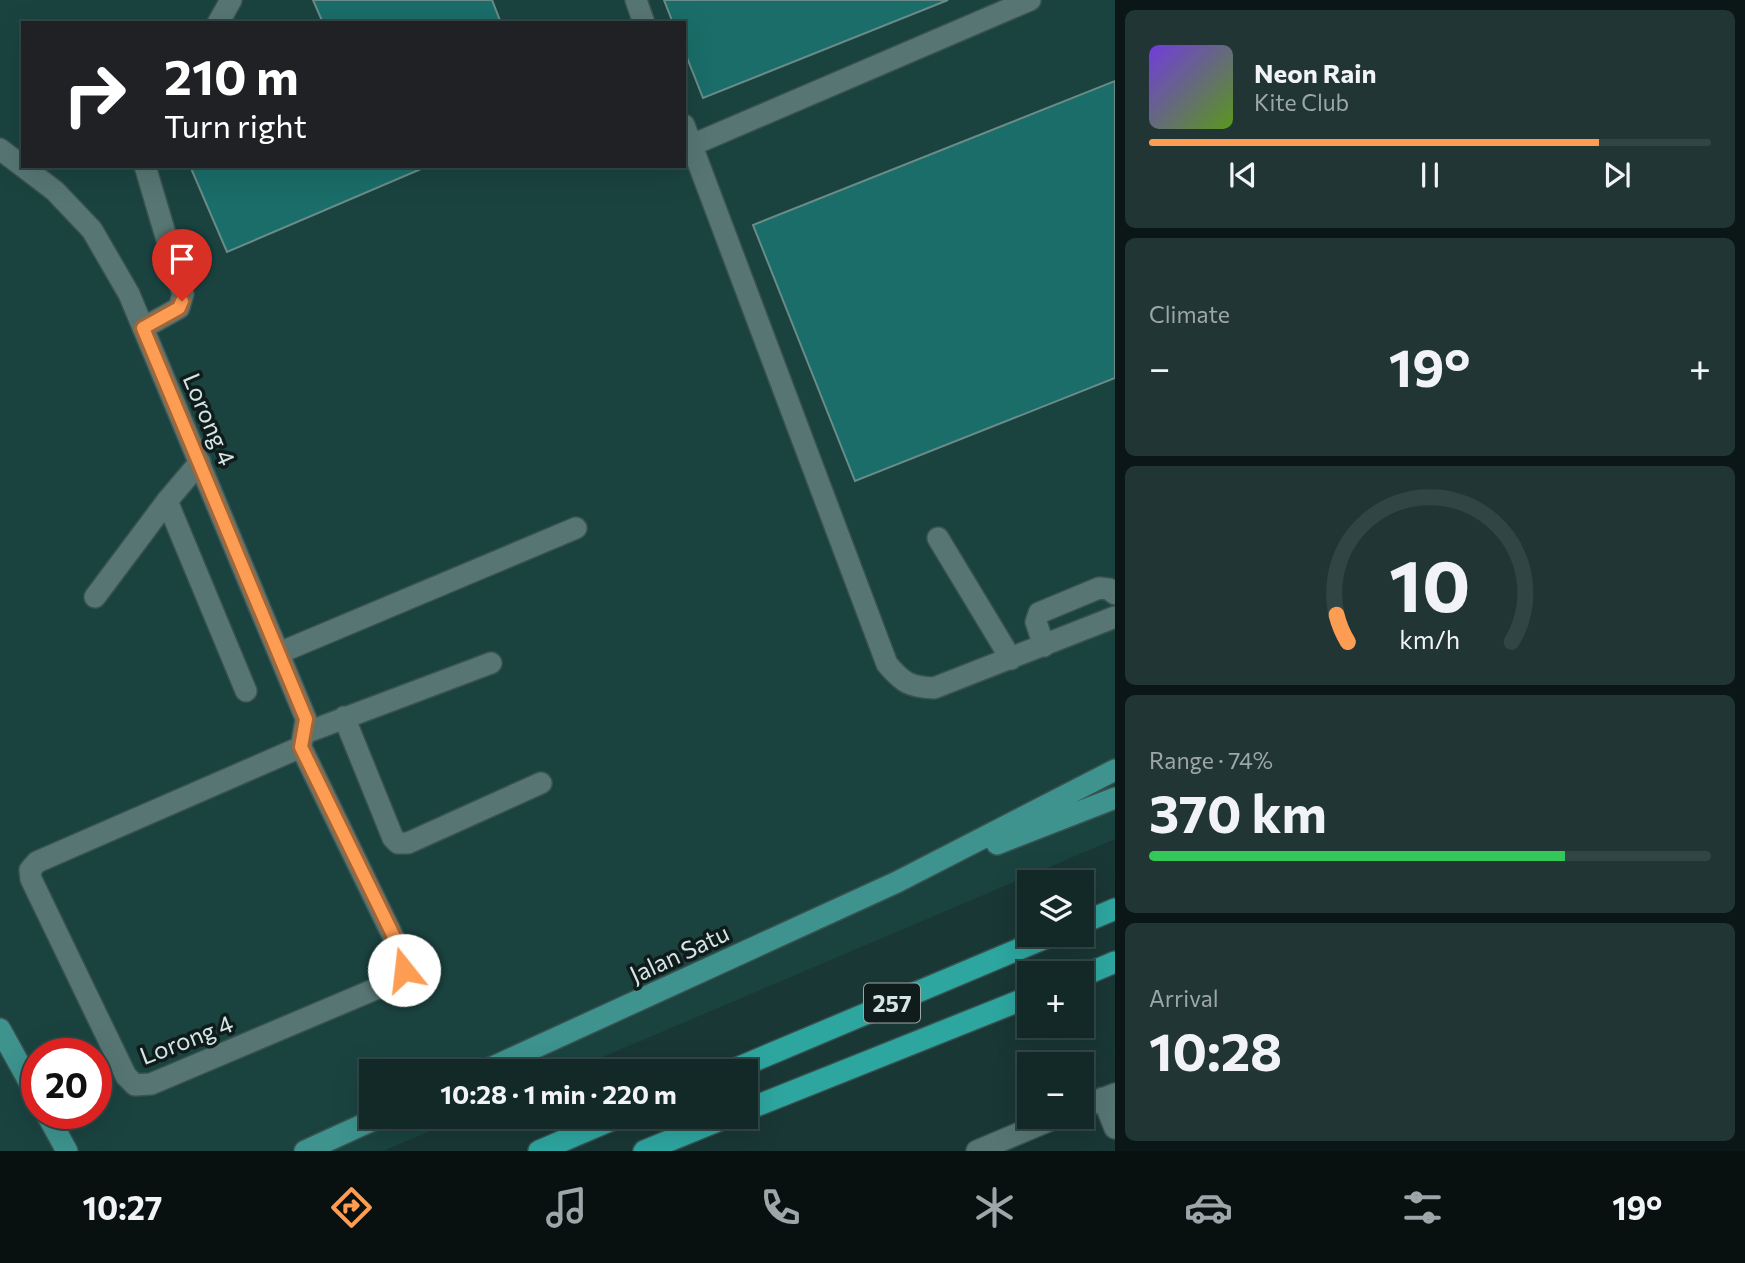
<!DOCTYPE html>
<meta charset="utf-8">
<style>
body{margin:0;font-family:Commissioner,sans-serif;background:#203534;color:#f1f3f6;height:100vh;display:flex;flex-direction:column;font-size:26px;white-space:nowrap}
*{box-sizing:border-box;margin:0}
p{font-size:23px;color:#9da6a8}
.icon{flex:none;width:38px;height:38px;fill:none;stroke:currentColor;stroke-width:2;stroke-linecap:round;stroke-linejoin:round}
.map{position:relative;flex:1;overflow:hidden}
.drawer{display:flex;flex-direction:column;gap:10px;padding:10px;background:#0a1716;width:630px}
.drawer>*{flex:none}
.hud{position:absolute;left:21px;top:21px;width:665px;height:147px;border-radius:0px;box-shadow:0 7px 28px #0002,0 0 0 2px #324545;background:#202124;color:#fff;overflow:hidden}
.fabs{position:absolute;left:1017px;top:870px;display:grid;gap:14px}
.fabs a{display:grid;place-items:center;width:77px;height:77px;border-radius:0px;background:#132928;box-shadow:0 7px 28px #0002,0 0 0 2px #324545;font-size:35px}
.speed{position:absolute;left:21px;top:1038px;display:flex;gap:14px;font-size:35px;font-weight:700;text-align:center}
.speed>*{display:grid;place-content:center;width:91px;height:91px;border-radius:50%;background:#132928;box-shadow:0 7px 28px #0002,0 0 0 2px #324545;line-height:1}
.speed .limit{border:10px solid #d22;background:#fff;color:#111}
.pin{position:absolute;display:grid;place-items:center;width:60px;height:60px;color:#fff;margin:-72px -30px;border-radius:50% 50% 50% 0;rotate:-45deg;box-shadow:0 0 7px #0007}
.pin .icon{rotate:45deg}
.me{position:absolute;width:77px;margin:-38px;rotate:344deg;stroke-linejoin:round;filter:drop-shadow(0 0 5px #0008)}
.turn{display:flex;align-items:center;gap:24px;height:147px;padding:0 28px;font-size:32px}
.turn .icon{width:91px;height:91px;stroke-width:2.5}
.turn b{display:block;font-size:49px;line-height:60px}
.big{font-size:52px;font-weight:700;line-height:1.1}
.drawer .card{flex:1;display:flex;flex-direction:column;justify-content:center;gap:10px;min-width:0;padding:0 24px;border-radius:10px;background:#203534}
.drawer .dial{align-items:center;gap:0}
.dial svg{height:182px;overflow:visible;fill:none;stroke:#324545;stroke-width:7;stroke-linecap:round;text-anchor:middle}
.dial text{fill:#f1f3f6;stroke:none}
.song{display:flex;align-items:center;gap:21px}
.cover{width:84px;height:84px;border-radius:10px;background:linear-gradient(135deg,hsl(260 70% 55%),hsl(90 70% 35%))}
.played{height:7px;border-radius:4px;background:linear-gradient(90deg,#fd9d54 80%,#324545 80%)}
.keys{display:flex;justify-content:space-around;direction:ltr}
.heat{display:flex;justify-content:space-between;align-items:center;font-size:38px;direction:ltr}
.charge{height:10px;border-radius:5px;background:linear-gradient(90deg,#34c759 74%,#324545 0)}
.trip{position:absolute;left:359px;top:1059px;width:399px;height:70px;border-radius:0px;background:#132928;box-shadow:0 7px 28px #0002,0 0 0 2px #324545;font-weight:700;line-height:70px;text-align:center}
.menu{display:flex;height:112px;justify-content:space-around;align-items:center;background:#081010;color:#9da6a8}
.menu .icon{width:49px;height:49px}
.menu .selected{color:#fd9d54}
.menu b{font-size:32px;color:#f1f3f6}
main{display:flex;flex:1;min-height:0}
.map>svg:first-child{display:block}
</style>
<main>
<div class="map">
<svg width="1115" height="1151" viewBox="0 0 1115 1151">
<rect width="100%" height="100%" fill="#193735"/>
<path fill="#1a4340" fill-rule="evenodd" d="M0,0H1115V839L570,1071H371V1116L464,1117L383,1151H0ZM23,23H684V166H23ZM37,1054H96V1113H37Z"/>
<path fill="#1a6d69" stroke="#6b8b88" stroke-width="2" d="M313,0H492L501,23H323Z
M664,0H948L703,98L684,50V23H673Z
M1115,81V378L855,481L753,225Z
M190,166H428L227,252Z"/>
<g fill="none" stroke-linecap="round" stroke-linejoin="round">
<g stroke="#385250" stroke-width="24">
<path id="minor" d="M636,0L644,23
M218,23L231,0
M684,125L887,664C903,683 910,687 934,688L1115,617
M692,145L1030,0
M0,149L55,191L92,230L129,294L306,719L301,747L403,957L404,970L392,982L151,1084L135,1085L126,1076L31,879L30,870L37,862L301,747
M143,328L179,308L183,294L145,166
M167,501L246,691
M938,538L1011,659
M95,597L167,501L200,462
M1044,646L1036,622L1039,613L1099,588L1109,589L1115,594
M279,653L576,528
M344,717L393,838L398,843H408L541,783
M305,733L491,663
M1103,1098L1115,1128
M1082,1107L1115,1094
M977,1151L1060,1116"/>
</g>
<g stroke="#385250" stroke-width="24">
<path id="major" d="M997,844L1115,798
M0,1029L37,1096
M484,1071L897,882L1115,770
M46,1113L67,1151
M305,1151L382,1116"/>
</g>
<g stroke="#385250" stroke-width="24">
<path id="highway" d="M1082,923L1115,909
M1082,976L1115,962
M730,1071L1055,934
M746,1110L1029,997
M539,1151L621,1116
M644,1151L730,1116"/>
</g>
<use href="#minor" stroke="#577673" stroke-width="21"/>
<use href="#major" stroke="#3e938e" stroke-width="21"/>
<use href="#highway" stroke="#2ea6a0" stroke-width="21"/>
</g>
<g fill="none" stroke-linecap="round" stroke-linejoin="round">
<g stroke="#a46637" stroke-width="18">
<path id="route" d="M182,301L179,308L143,328L306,719L301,747L397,943L403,957L404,970"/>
</g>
<use href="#route" stroke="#fd9d54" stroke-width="12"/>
</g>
<g text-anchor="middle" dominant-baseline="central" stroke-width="7" stroke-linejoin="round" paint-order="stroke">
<rect fill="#0f1c1b" stroke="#99a9a7" stroke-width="2" x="864" y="983.5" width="56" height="39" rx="5"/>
<g font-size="23" font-weight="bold" fill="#d4e5e3">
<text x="892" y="1003">257</text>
</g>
<g font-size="24" fill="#d4e5e3" stroke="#0f1c1b">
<text transform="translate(210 419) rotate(67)">Lorong 4</text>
<text transform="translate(679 953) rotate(-25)">Jalan Satu</text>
<text transform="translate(186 1039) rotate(-21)">Lorong 4</text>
</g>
</g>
</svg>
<div class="fabs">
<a><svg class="icon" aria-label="layers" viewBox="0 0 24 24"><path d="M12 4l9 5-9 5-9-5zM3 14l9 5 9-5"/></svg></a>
<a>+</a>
<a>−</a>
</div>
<div class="speed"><div class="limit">20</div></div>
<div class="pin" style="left:182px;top:301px;background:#d93025"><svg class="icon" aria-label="arrive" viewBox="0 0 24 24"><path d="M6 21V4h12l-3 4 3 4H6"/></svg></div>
<svg class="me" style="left:404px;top:970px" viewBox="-20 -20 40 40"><circle r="19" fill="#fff"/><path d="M0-13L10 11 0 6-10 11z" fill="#fd9d54"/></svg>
<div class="trip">10:28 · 1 min · 220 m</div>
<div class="hud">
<div class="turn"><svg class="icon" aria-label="right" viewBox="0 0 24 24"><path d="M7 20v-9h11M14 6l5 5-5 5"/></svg><div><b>210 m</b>Turn right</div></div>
</div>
</div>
<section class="drawer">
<div class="card">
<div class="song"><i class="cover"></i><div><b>Neon Rain</b><p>Kite Club</p></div></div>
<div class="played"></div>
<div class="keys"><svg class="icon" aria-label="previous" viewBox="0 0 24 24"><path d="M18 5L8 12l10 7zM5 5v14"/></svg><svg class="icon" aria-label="pause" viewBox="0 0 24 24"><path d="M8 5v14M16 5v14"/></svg><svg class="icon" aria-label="next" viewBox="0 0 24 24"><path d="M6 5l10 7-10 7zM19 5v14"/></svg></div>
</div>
<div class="card"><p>Climate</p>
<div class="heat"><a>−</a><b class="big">19°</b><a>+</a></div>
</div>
<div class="card dial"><svg viewBox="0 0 100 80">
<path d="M14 69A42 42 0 1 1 86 69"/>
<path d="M14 69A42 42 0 0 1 9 57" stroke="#fd9d54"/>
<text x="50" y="56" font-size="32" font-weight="700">10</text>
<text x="50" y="72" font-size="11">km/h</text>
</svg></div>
<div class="card"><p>Range · 74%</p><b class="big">370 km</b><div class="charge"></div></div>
<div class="card"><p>Arrival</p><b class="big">10:28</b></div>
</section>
</main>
<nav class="menu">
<b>10:27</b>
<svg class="icon selected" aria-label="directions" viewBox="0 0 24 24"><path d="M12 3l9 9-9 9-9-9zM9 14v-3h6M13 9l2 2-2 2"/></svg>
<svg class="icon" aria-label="music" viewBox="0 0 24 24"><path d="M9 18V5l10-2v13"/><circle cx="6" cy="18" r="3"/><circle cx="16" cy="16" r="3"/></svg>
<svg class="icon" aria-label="phone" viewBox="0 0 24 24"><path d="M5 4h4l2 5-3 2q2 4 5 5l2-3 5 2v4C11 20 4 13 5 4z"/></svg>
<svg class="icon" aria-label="climate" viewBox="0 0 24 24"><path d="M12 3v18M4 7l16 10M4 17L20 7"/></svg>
<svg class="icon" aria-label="car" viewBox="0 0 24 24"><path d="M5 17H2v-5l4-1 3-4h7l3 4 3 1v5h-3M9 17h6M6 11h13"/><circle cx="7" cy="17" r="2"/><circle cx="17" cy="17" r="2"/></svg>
<svg class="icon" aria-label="filters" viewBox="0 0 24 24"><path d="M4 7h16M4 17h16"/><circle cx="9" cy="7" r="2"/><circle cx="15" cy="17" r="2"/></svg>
<b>19°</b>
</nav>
